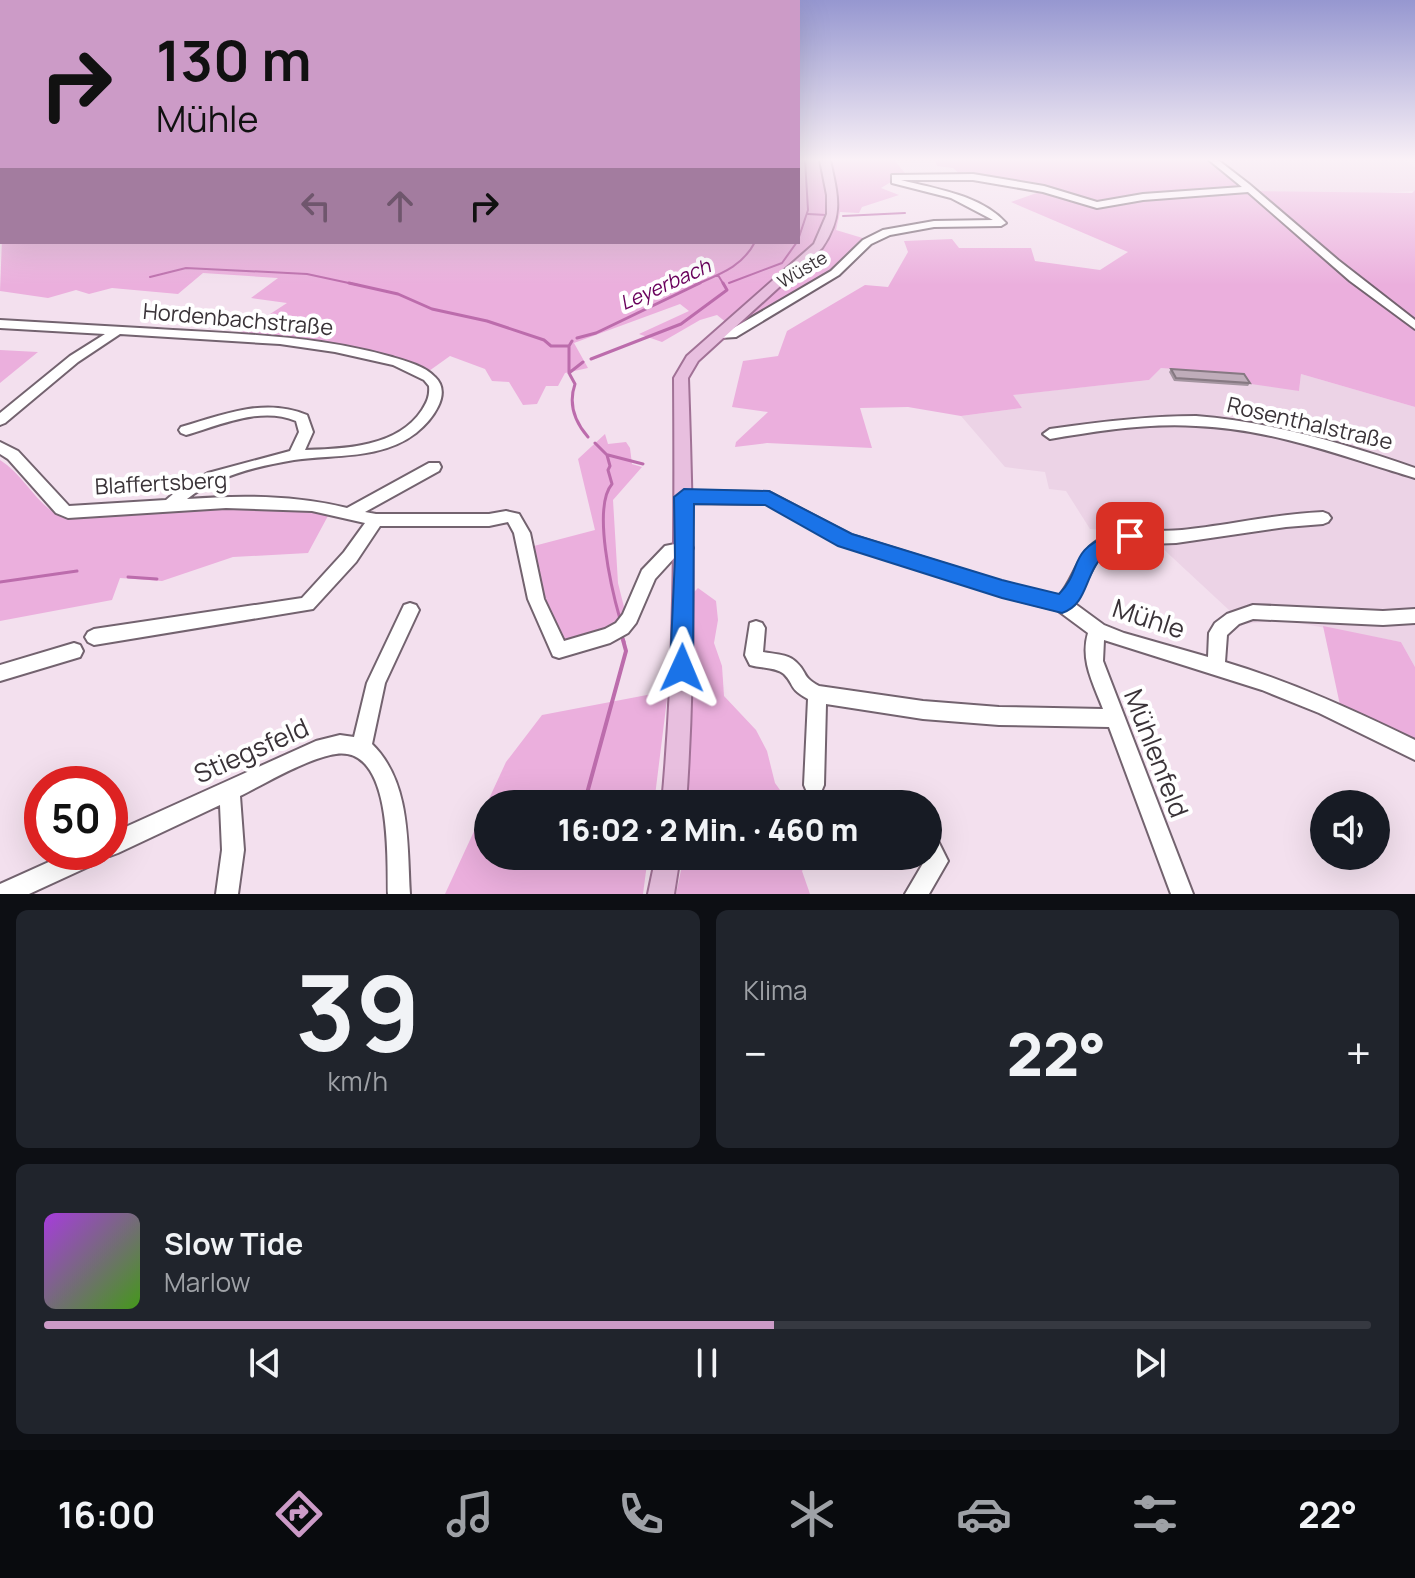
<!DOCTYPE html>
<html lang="de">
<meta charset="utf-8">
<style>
body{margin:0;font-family:Manrope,sans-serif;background:#20242c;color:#f1f3f6;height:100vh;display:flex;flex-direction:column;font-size:30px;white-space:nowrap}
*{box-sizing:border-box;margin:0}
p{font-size:26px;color:#9ea1a6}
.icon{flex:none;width:44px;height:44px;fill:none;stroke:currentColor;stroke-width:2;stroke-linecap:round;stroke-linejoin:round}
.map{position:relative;height:894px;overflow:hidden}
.side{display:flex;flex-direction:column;gap:16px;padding:16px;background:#0d0f14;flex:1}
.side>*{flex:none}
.hud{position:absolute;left:0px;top:0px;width:800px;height:244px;box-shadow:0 8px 32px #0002;background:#cc9bc7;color:#111;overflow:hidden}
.buttons{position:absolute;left:1310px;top:790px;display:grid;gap:16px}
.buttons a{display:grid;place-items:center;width:80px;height:80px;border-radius:50%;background:#171b24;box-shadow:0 8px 32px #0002;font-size:40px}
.speed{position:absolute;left:24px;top:766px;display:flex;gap:16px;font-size:40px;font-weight:700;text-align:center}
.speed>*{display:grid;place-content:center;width:104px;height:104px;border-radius:50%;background:#171b24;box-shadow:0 8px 32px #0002;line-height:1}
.speed .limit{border:12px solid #d22;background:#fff;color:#111}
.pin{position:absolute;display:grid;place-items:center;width:68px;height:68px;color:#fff;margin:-34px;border-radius:16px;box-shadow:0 4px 12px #0006}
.me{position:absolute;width:88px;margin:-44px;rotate:1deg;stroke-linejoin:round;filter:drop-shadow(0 0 6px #0008)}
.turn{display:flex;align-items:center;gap:28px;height:168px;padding:0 24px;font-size:36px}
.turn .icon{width:104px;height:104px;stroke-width:2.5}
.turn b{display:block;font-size:56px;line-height:68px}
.lanes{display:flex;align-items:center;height:76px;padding:0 24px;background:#0003;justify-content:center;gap:40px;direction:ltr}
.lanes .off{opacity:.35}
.big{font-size:60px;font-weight:800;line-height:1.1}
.side .tile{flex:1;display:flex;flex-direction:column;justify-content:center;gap:12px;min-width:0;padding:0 28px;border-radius:12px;background:#20242c}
.side .dial{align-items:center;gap:0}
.dial b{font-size:104px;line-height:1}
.song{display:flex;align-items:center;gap:24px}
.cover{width:96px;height:96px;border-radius:12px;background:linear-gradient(135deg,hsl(280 70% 55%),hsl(100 70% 35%))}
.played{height:8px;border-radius:4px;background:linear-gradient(90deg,#cc9bc7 55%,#363941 55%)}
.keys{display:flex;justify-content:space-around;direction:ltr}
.heat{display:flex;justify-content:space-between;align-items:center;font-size:44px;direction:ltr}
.side .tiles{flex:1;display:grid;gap:16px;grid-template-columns:1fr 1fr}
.tile:last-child{grid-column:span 2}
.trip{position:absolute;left:474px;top:790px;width:468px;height:80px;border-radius:40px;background:#171b24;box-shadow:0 8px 32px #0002;font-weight:800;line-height:80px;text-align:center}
.menu{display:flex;height:128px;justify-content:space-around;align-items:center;background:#090b0e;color:#9ea1a6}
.menu .icon{width:56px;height:56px}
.menu .current{color:#cc9bc7}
.menu b{font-size:36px;color:#f1f3f6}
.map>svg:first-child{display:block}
</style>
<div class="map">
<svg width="1415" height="894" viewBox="0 0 1415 894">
<rect width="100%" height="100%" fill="#f3e0ee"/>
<path fill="#ecd3e6" d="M1211,160H1404L1415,167V191L1363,194L1250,191Z
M1161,368L1243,375L1299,391L1301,374L1415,407V667L1401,642L1283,620L1244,624L1145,532L1090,529L1066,491L1049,489L1045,472L1005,467L961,416L1022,408L1012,395L1149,380Z"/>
<path fill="#ebafdd" d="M798,160H894L905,173L894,176V180L881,188L899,195L862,207L859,213L840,212L836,230L866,239L821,278L732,327L717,315L700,320L662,342L639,334L689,311L680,304L574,343L588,368L565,373L558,386H546L537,404L523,405L509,382L492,381L485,369L450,356L429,371L365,350L272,336L358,353L241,333L287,303L251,298L278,278L203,273L178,294L112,288L89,294L76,290L48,298L0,291L2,239V242H798Z
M935,160H1211L1251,191L1412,193L1415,190V407L1301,374L1299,391L1251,384L1243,375L1161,368L1149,380L1013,395L1022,408L961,416L908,407L860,408L872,448L767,443L735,447L736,442L768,412L732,407L743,361L778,356L787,331L865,285L888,287L908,252L904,241L952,239L959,248H1031L1035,261L1100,270L1128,252L1011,202L1045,190L960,174L953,168L937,166Z
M0,350L38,352L0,383Z
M605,434L608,444L626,442L630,448L632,464L642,467L613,500L618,583L627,619C609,634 583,640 560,642L542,597L530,547L595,530L578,459Z
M0,460C25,476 36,505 63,518L238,507L329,514L308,553L233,557L162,581L120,578L112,600L0,621Z
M698,588L716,601L718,620L714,643L722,666L724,696L756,730L767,751L775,783L790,804H687L688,643L693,593Z
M1323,626L1401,642L1415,667V743L1340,705Z
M668,691L654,804H488V856H648L643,894H445L506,762L542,715Z
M684,856H813L802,871L810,894H676Z"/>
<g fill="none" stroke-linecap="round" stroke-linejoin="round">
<path stroke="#bc6cac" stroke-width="2" d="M808,214L826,215
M843,216L905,213
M798,240L808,210L805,160
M718,275L724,285
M150,277L186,268L307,274L358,285
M729,283L782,263L797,242
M695,285C720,274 742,267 755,242"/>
<path stroke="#bc6cac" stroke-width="3" d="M349,283L398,294L432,309L487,321L544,340L551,346H569
M577,338L596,333L700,283
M591,359L681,324L727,290L723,283
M583,362L569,373L575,384C568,404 575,422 588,437
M569,373V346L572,341
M595,443L607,455L610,466L608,470L612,484C592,507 612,591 620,619
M608,455L643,464
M128,577L157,579
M0,582L77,571
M622,635L624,642"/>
<path stroke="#bc6cac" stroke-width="4" d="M586,797L626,651L623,640"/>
<g stroke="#73636f" stroke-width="4">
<path id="minor" d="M1209,160H1218L1249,184L1338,260L1415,320V329L1350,281L1248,192L1143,200L1097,208L1043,192L973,180H901C936,189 981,195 1006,223L1001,226L934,227L890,235L871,244L839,275L736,337L720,338L714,334L720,330H730L831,271L863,240L883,230L934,221L993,220L951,198L892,183V175L973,174L1044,186L1097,202L1143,194L1242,187Z
M0,170H2V176H0Z
M0,202H2V208H0Z
M0,320C52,323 105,326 157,329C236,334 315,335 392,357C406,361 425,366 435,377C453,394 431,421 416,433C381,460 335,454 294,460C258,466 216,476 187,499C241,495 295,495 347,508L429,463H439L441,467L439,471L365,512L376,514H489L506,511L519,514L530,533L544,599L564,641L605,629L616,623L623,614L642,570L665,546L685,542L691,544L693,548L691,552L676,556L655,579L636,623L628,633L610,643L559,658L553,656L528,599L514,533L508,522L489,526H380L356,562L313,609L94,645L88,642L85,637L88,632L94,629L302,598L344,552L365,523L312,511L226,508L68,518L56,513L8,459L0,454V442L18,451L69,506L166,500L179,489L208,473L290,451L299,432L296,421C261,406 221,425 186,435L181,433L179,430L181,427C223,415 264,397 307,415L313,432L305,450C344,449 398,447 422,410C427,402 430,396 429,386L424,380L393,365L335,352L280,344L120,334L78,362L5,423L0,425V413L70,356L105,334L0,328Z
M1196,416C1272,422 1343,443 1415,468V478C1342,456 1273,429 1196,426C1147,423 1098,431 1050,439L1043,434L1050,429C1099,422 1147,416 1196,416Z
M684,491L769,492L851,535L1002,582L1059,596C1074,579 1077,554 1097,541C1122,525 1154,533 1182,530C1229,525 1275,514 1323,512L1328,514L1331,518L1328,522L1323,524L1286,527L1176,543L1118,545L1098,559L1074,603L1104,625L1124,633L1208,657L1209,633L1215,623L1227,614L1253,605L1383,611L1415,609V623L1383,625L1253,619L1239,624L1227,635L1225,662C1292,682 1353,710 1415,740V760L1319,713L1262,690L1104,640L1103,661L1193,894H1171L1109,727L999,725L923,719L826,704L824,785L821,792L814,795L807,792L804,785L808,699C788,688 795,685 784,674C776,667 759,668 750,665L745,655L750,623L756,621L762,623L765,628L763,652C774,654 788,654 796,662C808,673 801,676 819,686L923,701L999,707L1103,709C1093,683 1080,660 1088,633L1057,610L1002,596L840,544L767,504L684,503L679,501L677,497L679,493Z
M410,603L416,605L419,610L385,683L372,744C411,782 407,844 410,894H388C387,859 393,746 336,754C308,758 266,783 240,796L244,850L238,894H216L222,850L220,805L118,853L110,856L105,854L103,860L29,894H0V884L71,852H110V834L316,741L340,735L354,737L367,683L404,605Z
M74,643L80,645L83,651L80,657L0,681V665Z
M928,834L936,837L948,861L929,894H905L925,860L922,856H928Z"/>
</g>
<g stroke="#a17296" stroke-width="4">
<path id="major" d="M820,160H830C838,197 844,215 822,248L698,361L688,378C693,520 696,662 686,804H662C675,662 675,521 674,378L687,356L814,244L827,214V195Z
M656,856H680L674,894H648Z"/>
</g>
<use href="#minor" fill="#fff" fill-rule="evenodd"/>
<use href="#major" fill="#e8bfdf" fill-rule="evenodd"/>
</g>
<path fill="#a495a0" d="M1171,369L1250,383L1248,386L1174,381L1169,372Z"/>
<path fill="#bfadba" stroke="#867982" stroke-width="2" d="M1171,369L1244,374L1250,383L1176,378Z"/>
<linearGradient id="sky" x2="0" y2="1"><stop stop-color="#9697d0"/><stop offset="0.56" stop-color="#faf1f7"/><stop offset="1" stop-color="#faf1f7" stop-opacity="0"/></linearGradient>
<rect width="1415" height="285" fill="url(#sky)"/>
<path fill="#1a73e8" stroke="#114b97" stroke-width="2" d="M684,489L769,491L852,534L1002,580L1059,594C1084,569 1066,551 1112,534C1121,531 1128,528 1137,531L1140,536L1137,542C1128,545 1115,548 1107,553C1084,569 1090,604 1062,613L1002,598L838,546L765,505L694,504L693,668L690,675L682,678L673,675L670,668L675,557L674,497Z"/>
<g text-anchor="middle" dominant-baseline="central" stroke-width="8" stroke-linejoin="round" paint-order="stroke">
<g font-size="18" fill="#3a3338" stroke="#fff">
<text transform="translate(802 269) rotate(-31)">Wüste</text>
</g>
<g font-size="20" font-style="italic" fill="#69005c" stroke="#fff">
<text transform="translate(665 284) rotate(-24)">Leyerbach</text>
</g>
<g font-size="22" fill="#3a3338" stroke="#fff">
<text transform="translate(238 319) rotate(5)">Hordenbachstraße</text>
<text transform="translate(1310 423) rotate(13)">Rosenthalstraße</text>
<text transform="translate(161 483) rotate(-3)">Blaffertsberg</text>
</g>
<g font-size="26" fill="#3a3338" stroke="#fff">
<text transform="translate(1149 618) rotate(18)">Mühle</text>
<text transform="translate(251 750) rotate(-24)">Stiegsfeld</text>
<text transform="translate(1157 753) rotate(69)">Mühlenfeld</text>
</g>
</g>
</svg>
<div class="buttons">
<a><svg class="icon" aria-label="sound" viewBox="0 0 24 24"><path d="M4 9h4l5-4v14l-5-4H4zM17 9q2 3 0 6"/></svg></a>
</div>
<div class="speed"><div class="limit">50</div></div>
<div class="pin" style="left:1130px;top:536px;background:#d93025"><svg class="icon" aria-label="arrive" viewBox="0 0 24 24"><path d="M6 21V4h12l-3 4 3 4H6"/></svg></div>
<svg class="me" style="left:682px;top:668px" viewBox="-20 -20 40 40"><path d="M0-17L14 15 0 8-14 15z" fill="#1a73e8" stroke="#fff" stroke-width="4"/></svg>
<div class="trip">16:02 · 2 Min. · 460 m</div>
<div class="hud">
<div class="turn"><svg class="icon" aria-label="right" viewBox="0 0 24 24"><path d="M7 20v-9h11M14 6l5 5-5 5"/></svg><div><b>130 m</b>Mühle</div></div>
<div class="lanes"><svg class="icon off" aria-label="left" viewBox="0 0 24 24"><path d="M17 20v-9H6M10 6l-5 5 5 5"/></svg><svg class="icon off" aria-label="ahead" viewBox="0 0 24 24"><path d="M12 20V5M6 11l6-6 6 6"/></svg><svg class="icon" aria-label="right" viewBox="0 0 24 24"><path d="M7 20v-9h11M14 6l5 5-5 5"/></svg></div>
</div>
</div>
<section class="side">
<div class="tiles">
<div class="tile dial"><b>39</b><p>km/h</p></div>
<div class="tile"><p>Klima</p>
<div class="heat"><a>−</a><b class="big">22°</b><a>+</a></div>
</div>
<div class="tile">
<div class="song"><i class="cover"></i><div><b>Slow Tide</b><p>Marlow</p></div></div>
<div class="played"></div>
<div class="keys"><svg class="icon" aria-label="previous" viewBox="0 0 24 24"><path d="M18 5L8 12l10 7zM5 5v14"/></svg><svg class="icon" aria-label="pause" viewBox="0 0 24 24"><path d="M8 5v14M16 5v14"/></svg><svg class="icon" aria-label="next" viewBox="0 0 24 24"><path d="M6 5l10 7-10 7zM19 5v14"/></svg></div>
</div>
</div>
</section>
<nav class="menu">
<b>16:00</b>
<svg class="icon current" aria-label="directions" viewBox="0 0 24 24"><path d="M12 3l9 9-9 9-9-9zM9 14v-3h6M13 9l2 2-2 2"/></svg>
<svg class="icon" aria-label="music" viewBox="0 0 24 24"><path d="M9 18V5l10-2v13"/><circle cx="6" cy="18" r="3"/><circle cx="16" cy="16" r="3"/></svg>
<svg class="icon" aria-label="phone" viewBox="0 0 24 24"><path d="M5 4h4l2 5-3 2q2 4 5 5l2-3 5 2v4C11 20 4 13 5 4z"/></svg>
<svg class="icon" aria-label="climate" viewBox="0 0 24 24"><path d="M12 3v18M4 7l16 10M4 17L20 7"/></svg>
<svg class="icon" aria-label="car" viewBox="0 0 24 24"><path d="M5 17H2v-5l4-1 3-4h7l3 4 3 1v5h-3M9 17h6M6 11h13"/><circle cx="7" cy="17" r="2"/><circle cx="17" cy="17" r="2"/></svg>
<svg class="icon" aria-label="filters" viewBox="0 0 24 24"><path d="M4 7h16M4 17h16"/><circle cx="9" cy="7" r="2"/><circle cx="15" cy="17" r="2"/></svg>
<b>22°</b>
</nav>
